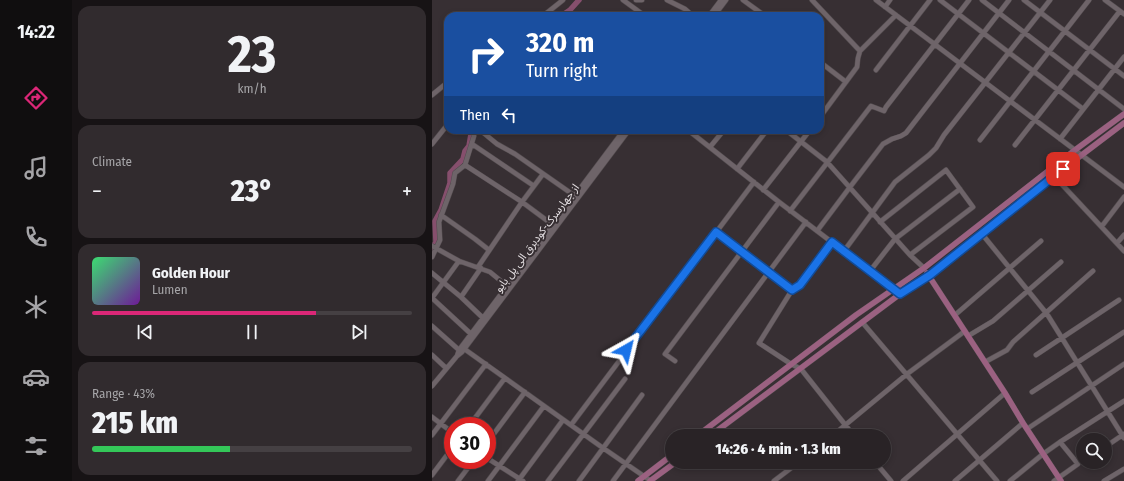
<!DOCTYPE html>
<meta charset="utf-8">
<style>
body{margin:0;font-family:"Fira Sans Condensed","Noto Sans Arabic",sans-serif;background:#312b2e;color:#f1f3f6;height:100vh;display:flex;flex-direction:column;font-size:15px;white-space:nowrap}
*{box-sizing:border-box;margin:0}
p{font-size:13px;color:#a5a4a7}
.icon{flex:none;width:22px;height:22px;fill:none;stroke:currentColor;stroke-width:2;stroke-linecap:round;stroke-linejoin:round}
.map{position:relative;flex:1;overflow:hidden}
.drawer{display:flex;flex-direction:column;gap:6px;padding:6px;background:#171315;width:360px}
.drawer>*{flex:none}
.top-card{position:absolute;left:12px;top:12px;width:380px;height:122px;border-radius:12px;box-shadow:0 2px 6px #0003,0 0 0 1px #454043;background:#1a4fa0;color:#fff;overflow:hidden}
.tools{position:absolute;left:644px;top:433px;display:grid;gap:8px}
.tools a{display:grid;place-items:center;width:36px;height:36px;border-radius:50%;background:#292326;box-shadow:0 2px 6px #0003,0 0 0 1px #454043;font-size:20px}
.speed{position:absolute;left:12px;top:417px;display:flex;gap:8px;font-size:20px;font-weight:700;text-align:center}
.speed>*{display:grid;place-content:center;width:52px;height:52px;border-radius:50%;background:#292326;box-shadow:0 2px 6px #0003,0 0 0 1px #454043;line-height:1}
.speed .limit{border:6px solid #d22;background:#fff;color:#111}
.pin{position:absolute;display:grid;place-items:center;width:34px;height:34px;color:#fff;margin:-17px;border-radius:8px;box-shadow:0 2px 6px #0006}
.me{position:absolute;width:44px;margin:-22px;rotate:37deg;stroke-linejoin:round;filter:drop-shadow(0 0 3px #0008)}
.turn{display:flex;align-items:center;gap:14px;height:84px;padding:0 16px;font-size:18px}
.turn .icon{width:52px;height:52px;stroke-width:2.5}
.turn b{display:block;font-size:28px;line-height:34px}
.then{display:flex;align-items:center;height:38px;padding:0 16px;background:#0003;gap:8px;font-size:15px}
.big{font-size:30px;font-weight:800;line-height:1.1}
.drawer .card{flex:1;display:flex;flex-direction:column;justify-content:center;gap:6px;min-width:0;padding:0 14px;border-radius:12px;background:#312b2e}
.drawer .dial{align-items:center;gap:0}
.dial b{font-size:52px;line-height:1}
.song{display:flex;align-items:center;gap:12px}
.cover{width:48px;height:48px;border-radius:6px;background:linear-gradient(135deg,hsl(140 70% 55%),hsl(280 70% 35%))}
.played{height:4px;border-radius:2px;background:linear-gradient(90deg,#db2777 70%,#454043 70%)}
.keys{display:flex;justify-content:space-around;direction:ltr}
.heat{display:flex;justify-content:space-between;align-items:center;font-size:22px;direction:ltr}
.charge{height:6px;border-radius:3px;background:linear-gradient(90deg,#34c759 43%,#454043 0)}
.trip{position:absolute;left:233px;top:429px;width:226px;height:40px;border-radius:20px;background:#292326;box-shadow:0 2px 6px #0003,0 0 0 1px #454043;font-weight:800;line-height:40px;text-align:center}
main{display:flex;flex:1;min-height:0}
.dock{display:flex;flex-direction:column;width:72px;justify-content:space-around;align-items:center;background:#100e0f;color:#a5a4a7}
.dock .icon{width:28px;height:28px}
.dock .selected{color:#db2777}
.dock b{font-size:18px;color:#f1f3f6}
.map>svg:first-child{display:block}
</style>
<main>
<nav class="dock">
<b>14:22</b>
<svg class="icon selected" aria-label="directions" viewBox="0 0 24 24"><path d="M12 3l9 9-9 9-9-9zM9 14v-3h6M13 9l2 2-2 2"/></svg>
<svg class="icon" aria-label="music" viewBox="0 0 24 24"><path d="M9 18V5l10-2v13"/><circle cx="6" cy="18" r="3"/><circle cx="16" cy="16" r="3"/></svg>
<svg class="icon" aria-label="phone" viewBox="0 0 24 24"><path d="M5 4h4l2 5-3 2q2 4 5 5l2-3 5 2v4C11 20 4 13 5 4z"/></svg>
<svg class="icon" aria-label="climate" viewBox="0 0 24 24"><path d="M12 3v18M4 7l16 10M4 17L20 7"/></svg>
<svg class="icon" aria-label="car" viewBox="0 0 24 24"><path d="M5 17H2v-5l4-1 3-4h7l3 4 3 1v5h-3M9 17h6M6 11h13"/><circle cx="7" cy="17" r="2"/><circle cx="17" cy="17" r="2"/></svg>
<svg class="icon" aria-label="filters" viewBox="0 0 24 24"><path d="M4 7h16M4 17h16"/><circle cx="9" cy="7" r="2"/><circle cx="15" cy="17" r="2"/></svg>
</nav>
<section class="drawer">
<div class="card dial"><b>23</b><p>km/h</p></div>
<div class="card"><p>Climate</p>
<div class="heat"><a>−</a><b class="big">23°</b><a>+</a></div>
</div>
<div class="card">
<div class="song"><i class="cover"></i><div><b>Golden Hour</b><p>Lumen</p></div></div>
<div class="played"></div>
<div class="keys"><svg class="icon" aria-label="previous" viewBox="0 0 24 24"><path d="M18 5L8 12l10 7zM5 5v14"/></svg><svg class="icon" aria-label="pause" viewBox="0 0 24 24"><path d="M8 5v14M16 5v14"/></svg><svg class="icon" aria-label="next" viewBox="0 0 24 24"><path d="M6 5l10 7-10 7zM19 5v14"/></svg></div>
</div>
<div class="card"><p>Range · 43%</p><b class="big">215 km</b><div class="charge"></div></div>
</section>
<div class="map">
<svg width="692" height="481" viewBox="0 0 692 481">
<rect width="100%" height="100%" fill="#372f33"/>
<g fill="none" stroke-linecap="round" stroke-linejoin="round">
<path stroke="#864f6d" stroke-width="5.5" d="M129,16L138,10L147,0
M0,249L4,242L3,221L9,210L18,183V173L31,159L33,151L37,146L39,134L37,130"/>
<g stroke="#534c4f" stroke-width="5.5">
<path id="minor" d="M191,0L213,16
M204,0H210
M235,0L253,9L261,16
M311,0L333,16
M380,0L428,51
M444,0L692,187
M508,0L651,109
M550,0L692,109
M592,0L692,76
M673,0L692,14
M453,7L458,0
M111,16L131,0
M277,16L289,0
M282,16L294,0
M388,62L414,82
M444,70L498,0
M0,95L16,82
M388,117L425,67L426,58L428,51L464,15
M48,130L65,144L83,154L143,196
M256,130L347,202L468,294
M354,130L395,162L478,255L492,268
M628,139L692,57
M548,140L657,0
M0,144L16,124
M40,144L102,186
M583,145L688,11
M278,147L292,130
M33,165L90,202L121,225
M305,169L335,130
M622,176L692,251
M331,190L378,130
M358,211L439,106L452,111L454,107L537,0
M9,215L43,239L57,250
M448,222L514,170L541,207L478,255
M670,226L692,197
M385,231L418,187L451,144L460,139L469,136L474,133L577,0
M284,232L360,290
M550,234L615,314L692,438
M400,242L368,285L360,290L327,343L359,364L369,369L422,436
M685,243L692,235
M0,246L27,261L58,272L75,286
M412,251L463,182L497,155L504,148L512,135L618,0
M0,257L8,240L7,222L21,184L23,173L33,165L42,136L40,130
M46,267L90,202L111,174
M438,271L463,239L528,189
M0,273L29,297L51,318
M29,297L49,268
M0,298L39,334
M0,298L27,261
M523,315L609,241
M430,322L565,481
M0,326L27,350
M536,336L561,321L629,262
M31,348L171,448L219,481
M0,355L14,368
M604,355L687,300
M25,356L27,350L192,130
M243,361L233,354L347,202
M553,362L575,350L581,342L661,271
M0,386L25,356L30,352L197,130
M600,392L692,332
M0,417L21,433
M139,425L322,182
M37,426L73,378
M595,429L692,364
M0,435L54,364
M400,436L475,374L533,331
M628,442L692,401
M55,443L93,392
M673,447L692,434
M55,458L91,481
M443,462L459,481
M0,475L21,447
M26,481L42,460
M56,481L112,406
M86,481L131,420
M116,481L193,379
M147,481L210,395
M181,481L374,222
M342,481L367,462
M471,481L573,393
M523,481L591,423
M578,481L611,454L628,442L646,464L622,481
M672,481L692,469"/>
</g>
<g stroke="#534c4f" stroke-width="6">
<path id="major" d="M495,273L573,393L591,423L629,481
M265,436L424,315L492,268L643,150L692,114
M278,436L468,294L498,275L622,176L692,123
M206,481L240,455
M218,481L244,462"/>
</g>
<use href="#minor" stroke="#6e6469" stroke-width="4.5"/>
<use href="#major" stroke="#9b6181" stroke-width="5.5"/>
</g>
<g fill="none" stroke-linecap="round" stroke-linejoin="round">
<g stroke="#114b97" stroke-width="10">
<path id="route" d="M194,350L284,232L360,290L368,285L400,242L468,294L498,275L631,169"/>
</g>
<use href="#route" stroke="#1a73e8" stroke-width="7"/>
</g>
<g text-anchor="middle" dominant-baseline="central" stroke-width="4" stroke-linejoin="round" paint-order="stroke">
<g font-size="11" fill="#e9e4e7" stroke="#372f33">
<text transform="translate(105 238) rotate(-53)">از جهارسرک-کودبرق الی پل بایو</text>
</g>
</g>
</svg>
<div class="tools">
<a><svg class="icon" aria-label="search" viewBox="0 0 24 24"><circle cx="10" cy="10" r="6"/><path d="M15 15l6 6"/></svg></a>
</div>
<div class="speed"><div class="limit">30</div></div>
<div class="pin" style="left:631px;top:169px;background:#d93025"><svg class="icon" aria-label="arrive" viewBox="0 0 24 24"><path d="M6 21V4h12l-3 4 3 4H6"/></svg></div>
<svg class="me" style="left:194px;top:350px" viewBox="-20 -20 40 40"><path d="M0-17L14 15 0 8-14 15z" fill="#1a73e8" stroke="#fff" stroke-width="4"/></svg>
<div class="trip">14:26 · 4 min · 1.3 km</div>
<div class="top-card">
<div class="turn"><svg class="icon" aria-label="right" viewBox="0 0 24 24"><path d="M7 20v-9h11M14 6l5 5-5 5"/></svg><div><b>320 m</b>Turn right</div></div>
<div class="then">Then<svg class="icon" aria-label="left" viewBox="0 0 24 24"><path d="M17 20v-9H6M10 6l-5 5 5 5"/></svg></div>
</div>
</div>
</main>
